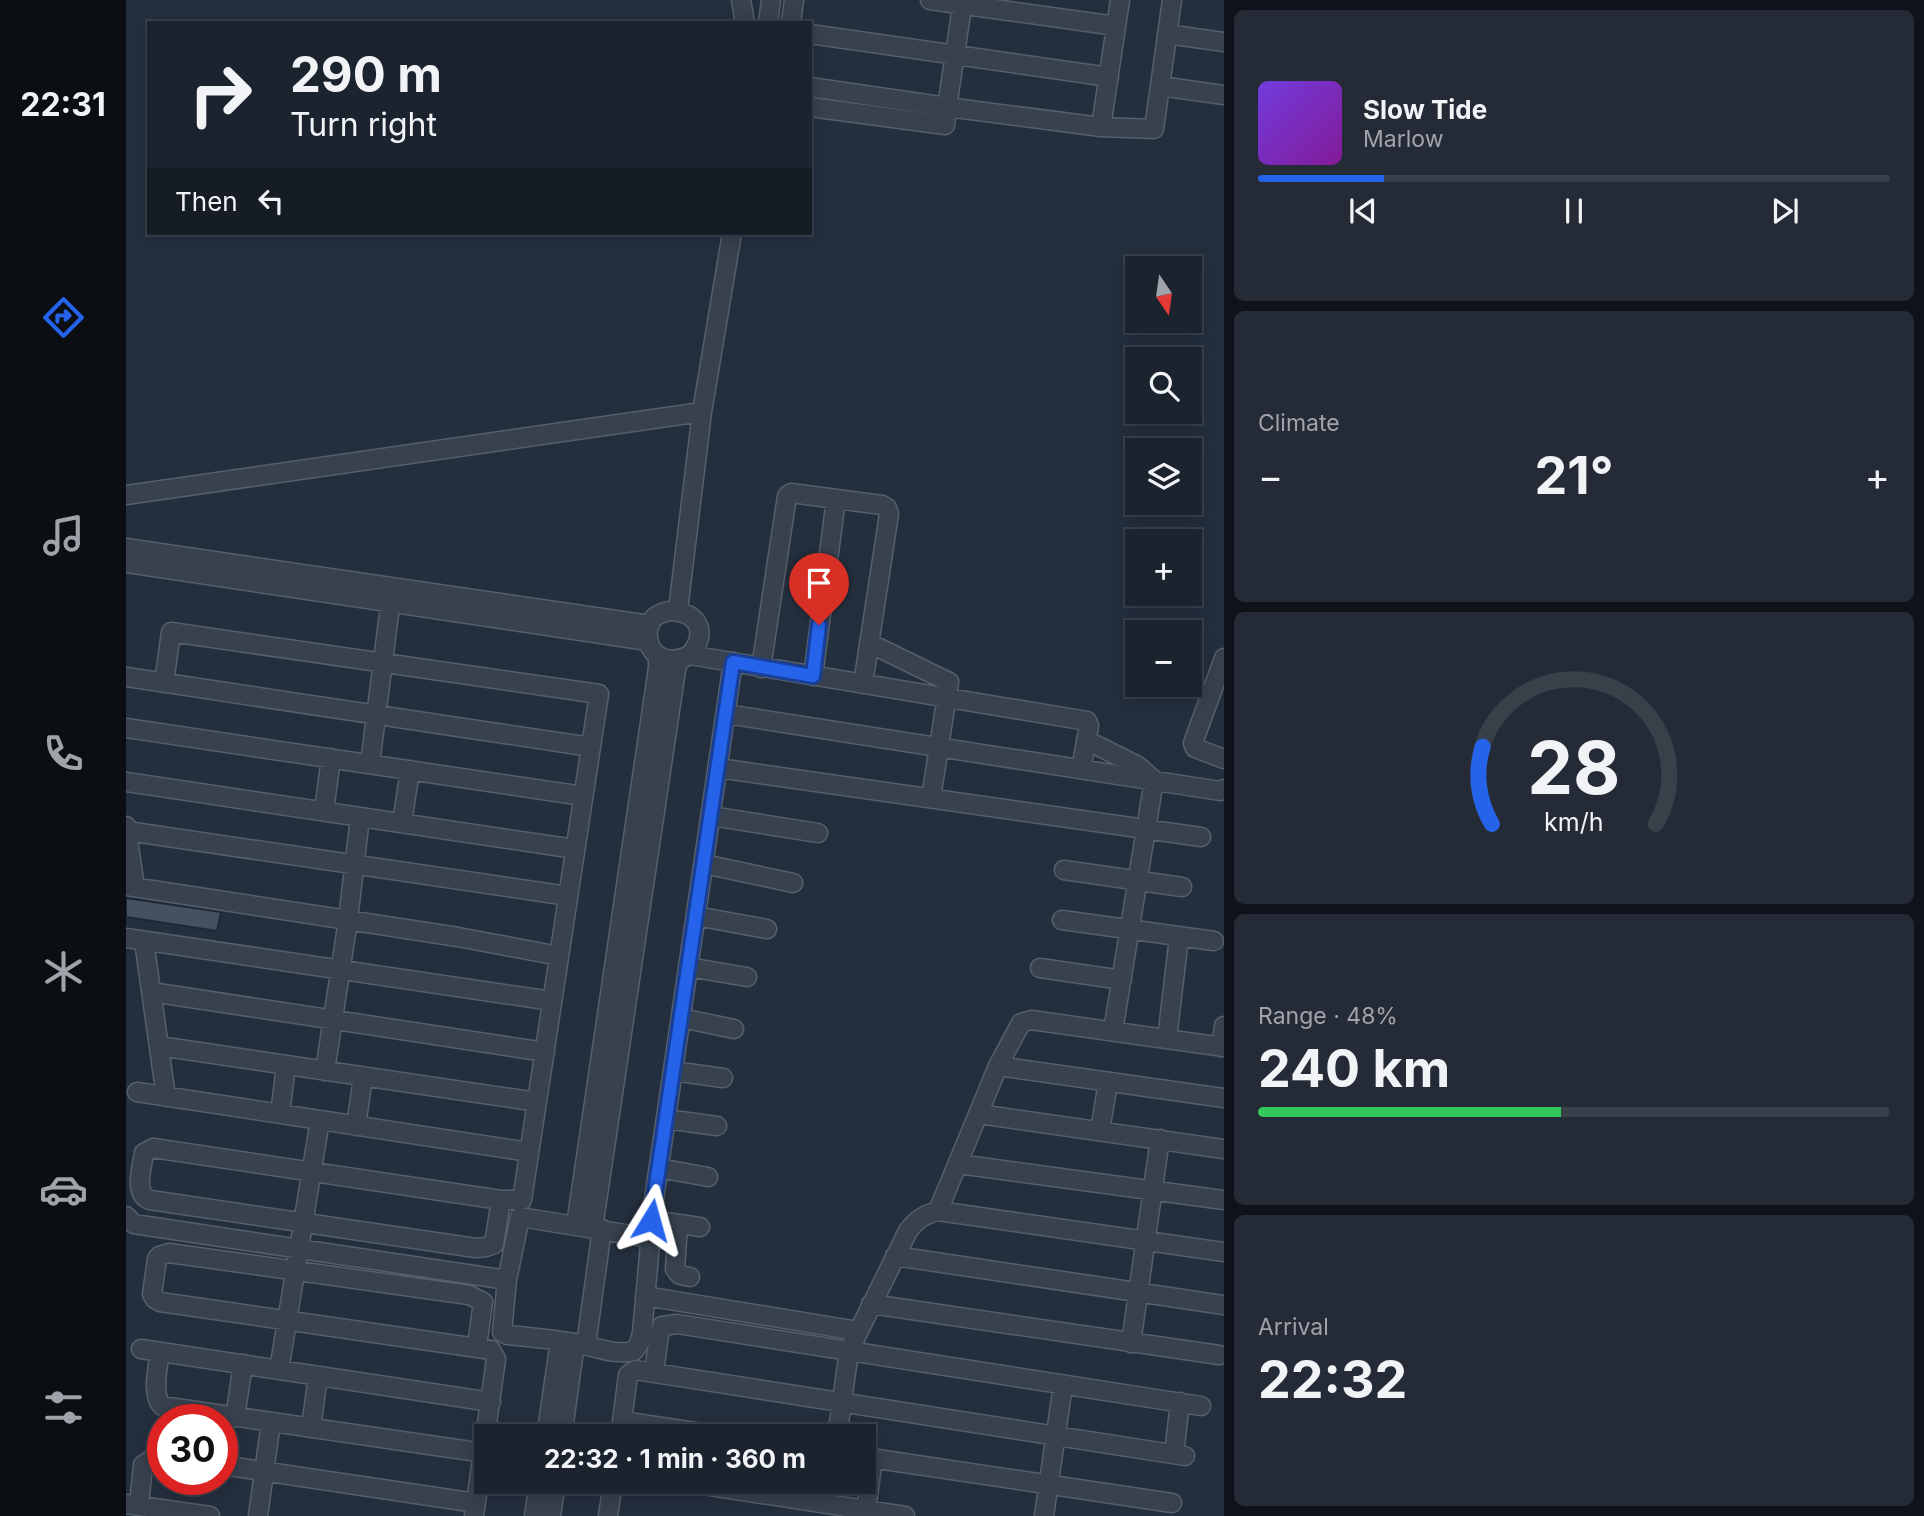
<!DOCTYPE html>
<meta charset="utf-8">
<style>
body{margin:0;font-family:Inter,sans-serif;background:#242b36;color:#f1f3f6;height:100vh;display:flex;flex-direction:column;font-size:26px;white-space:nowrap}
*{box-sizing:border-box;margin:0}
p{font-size:23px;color:#a0a4aa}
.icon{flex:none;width:38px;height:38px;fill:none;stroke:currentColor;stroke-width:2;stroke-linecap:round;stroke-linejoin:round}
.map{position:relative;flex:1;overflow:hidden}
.side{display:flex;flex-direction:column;gap:10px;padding:10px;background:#0f1319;width:700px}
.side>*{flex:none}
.top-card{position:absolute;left:21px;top:21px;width:665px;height:214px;border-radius:0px;box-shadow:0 4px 18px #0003,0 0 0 2px #39404a;background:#1b232e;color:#f1f3f6;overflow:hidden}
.needle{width:46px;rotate:167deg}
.fabs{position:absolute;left:999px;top:256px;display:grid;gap:14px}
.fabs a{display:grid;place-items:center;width:77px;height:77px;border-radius:0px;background:#1b232e;box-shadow:0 4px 18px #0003,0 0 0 2px #39404a;font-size:35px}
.speed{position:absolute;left:21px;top:1404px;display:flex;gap:14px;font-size:35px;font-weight:700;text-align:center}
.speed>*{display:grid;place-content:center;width:91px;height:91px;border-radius:50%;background:#1b232e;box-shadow:0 4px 18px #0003,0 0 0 2px #39404a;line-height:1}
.speed .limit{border:10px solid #d22;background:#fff;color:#111}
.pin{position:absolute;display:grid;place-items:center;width:60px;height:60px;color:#fff;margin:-72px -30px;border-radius:50% 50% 50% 0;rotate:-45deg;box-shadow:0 0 7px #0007}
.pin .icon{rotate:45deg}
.me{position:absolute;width:77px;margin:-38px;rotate:8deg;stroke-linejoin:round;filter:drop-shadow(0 0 5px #0008)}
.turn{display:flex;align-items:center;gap:24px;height:147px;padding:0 28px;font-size:32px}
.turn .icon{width:91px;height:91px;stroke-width:2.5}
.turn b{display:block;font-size:49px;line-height:60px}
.then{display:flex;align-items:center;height:66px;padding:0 28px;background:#0003;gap:14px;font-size:26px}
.big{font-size:52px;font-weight:700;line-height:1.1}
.side .widget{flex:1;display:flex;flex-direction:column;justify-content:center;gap:10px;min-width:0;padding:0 24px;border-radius:10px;background:#242b36}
.side .dial{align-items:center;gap:0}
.dial svg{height:182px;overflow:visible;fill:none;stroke:#39404a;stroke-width:7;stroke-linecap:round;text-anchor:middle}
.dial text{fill:#f1f3f6;stroke:none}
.song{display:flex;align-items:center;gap:21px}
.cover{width:84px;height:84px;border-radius:10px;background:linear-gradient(135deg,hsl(260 70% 55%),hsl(290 70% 35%))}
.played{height:7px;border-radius:4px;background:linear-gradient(90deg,#2563eb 20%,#39404a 20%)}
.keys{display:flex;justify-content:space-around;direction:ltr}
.heat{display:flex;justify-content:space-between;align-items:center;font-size:38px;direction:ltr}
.charge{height:10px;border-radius:5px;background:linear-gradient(90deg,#34c759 48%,#39404a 0)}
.trip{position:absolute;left:348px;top:1424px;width:402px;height:70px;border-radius:0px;background:#1b232e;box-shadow:0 4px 18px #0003,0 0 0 2px #39404a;font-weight:700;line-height:70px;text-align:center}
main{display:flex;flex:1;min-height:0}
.dock{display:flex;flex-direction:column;width:126px;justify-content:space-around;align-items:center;background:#0b0e12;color:#a0a4aa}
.dock .icon{width:49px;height:49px}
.dock .on{color:#2563eb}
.dock b{font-size:32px;color:#f1f3f6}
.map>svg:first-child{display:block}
</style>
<main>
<nav class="dock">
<b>22:31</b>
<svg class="icon on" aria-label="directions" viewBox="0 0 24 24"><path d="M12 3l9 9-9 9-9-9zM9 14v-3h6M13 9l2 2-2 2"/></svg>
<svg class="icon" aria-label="music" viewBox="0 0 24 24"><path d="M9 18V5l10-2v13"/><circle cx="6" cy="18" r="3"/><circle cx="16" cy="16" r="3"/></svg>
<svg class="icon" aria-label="phone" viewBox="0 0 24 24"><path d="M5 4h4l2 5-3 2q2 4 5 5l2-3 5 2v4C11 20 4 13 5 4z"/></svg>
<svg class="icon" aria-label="climate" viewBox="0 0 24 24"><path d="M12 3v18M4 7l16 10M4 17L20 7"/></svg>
<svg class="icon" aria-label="car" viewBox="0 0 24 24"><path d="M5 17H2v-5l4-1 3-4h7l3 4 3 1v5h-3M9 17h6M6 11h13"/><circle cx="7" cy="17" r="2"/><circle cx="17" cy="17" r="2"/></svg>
<svg class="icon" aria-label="filters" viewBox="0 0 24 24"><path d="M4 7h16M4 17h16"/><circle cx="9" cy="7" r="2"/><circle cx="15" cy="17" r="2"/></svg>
</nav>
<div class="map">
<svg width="1098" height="1516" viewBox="0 0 1098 1516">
<rect width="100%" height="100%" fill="#242f3e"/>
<path fill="#455162" stroke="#1f2835" stroke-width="2" d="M0,898L95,912L91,931L0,917Z"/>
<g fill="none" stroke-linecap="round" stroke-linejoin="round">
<g stroke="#565f6c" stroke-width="21">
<path id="minor" d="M615,0L619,23
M804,0L990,26
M642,23L645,0
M665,23L668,0
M684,34L983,77
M1041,34L1098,42
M1034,86L1098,95
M684,87L821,107L837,0
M684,107L819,125L821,107L975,127L1028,129L1046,0
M975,127L994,0
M0,495L576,412
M0,548L524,625
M0,563L522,641
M552,610L576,412L606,233
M743,643L823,682L805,798
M564,655C601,609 517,593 522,638C525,660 546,664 564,655L961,721L963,726L955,769
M1098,658L1067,743L1069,748L1098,759
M635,668L661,496L665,493L756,505L761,508L763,514L737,684
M687,676L710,499
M0,677L465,747
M38,683L45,632L473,694L396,1200H375L27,1148L18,1153C16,1168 7,1194 24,1200L350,1248L360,1247L368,1244L375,1200
M600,714L1094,791L1098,789
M0,728L457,796
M960,740L1012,766L1028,780L987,1031
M244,764L266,590
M592,768L1075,837
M0,782L449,849
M198,811L205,758
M585,816L692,833
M276,823L284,770
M0,826L9,887
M1,831L442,896
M578,864L667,883
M938,870L1056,887
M0,886L332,937L433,956
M570,916L641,929
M936,920L1088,941
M0,938L426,1001
M18,941L40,1097
M562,967L621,977
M914,968L996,980
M25,992L419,1052
M555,1018L608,1029
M1041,1039L1053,937
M33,1046L411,1102
M1095,1047L1098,1026
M872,1066L1098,1098
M199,1071L222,920L234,817
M547,1071L597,1078
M11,1092L403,1152
M154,1114L160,1065
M853,1114L1098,1149
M540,1119L591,1126
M230,1126L237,1077
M974,1131L982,1082
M832,1164L1098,1200
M533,1168L582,1177
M812,1211L872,1066L895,1023L905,1020L1098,1047
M0,1216L8,1224L381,1280
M394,1217L518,1237L524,1244L516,1333L513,1344L508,1351C489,1356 467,1346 448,1343C426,1339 403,1337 381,1335L376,1332L381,1280Z
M525,1220L574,1227
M450,1225L532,668V656
M552,1225L549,1269L554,1275L564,1277
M467,1228L550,670L553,660
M522,1240L607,662
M769,1256L1098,1305
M519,1296L732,1331
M745,1304L1093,1355
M1005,1343L1034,1139
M460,1345L476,1229
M15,1349L365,1402
M34,1352C32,1367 25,1394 36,1406L358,1453
M153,1370L194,1120
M528,1373L533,1335L536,1326L551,1324L1075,1406
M109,1417L117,1364
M496,1421L602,1437
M185,1428L192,1376
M420,1437L434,1341
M436,1437L449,1343
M494,1437L502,1375L509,1370L1059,1456
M711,1437L723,1351L782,1231C791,1219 798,1215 812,1211L1098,1252
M1048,1454L1054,1402
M738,1457L1046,1503
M96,1465L350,1503
M558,1482L779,1516
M0,1504L84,1516
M13,1506L17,1465L27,1458H37
M740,1510L747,1458
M132,1516L145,1422
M348,1516L370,1359L365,1350L34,1302L29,1299L26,1294L31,1259L33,1256L43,1253L343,1295L357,1302L351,1346
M408,1516L413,1482
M425,1516L430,1482
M482,1516L487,1482
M918,1516L937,1385"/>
</g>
<use href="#minor" stroke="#38414e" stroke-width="18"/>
</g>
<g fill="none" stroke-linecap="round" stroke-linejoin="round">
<g stroke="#184099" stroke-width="18">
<path id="route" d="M525,1220L607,662L687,676L693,625"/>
</g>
<use href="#route" stroke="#2563eb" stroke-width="12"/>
</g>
</svg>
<div class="fabs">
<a><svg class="needle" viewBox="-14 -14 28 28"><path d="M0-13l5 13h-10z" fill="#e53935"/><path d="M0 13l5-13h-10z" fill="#a0a4aa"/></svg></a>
<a><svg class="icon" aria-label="search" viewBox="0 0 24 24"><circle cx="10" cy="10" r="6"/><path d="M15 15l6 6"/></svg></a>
<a><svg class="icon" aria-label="layers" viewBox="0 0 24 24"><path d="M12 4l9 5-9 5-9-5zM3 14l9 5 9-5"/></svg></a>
<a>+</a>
<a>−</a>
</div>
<div class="speed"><div class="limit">30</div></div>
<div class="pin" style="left:693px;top:625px;background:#d93025"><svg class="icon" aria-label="arrive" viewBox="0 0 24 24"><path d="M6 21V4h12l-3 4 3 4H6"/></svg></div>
<svg class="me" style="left:525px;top:1220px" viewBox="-20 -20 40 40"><path d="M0-17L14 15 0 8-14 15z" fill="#2563eb" stroke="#fff" stroke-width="4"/></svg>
<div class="trip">22:32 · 1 min · 360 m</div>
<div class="top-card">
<div class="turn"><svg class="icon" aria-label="right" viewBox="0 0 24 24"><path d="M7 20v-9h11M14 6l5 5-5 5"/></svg><div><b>290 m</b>Turn right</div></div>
<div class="then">Then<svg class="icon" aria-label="left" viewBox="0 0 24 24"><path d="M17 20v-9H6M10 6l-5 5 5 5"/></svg></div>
</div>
</div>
<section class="side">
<div class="widget">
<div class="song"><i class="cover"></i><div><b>Slow Tide</b><p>Marlow</p></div></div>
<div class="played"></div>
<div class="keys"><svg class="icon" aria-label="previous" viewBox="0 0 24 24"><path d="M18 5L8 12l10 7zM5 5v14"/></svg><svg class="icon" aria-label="pause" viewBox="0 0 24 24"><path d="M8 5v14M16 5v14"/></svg><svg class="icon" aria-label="next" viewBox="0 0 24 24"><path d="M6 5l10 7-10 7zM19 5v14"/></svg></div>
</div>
<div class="widget"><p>Climate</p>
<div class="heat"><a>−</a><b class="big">21°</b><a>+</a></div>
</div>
<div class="widget dial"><svg viewBox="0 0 100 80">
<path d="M14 69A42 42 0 1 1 86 69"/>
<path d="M14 69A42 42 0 0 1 10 35" stroke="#2563eb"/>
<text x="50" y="56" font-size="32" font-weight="700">28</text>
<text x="50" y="72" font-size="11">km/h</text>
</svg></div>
<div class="widget"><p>Range · 48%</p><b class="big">240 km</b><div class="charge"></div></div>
<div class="widget"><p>Arrival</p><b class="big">22:32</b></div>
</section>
</main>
